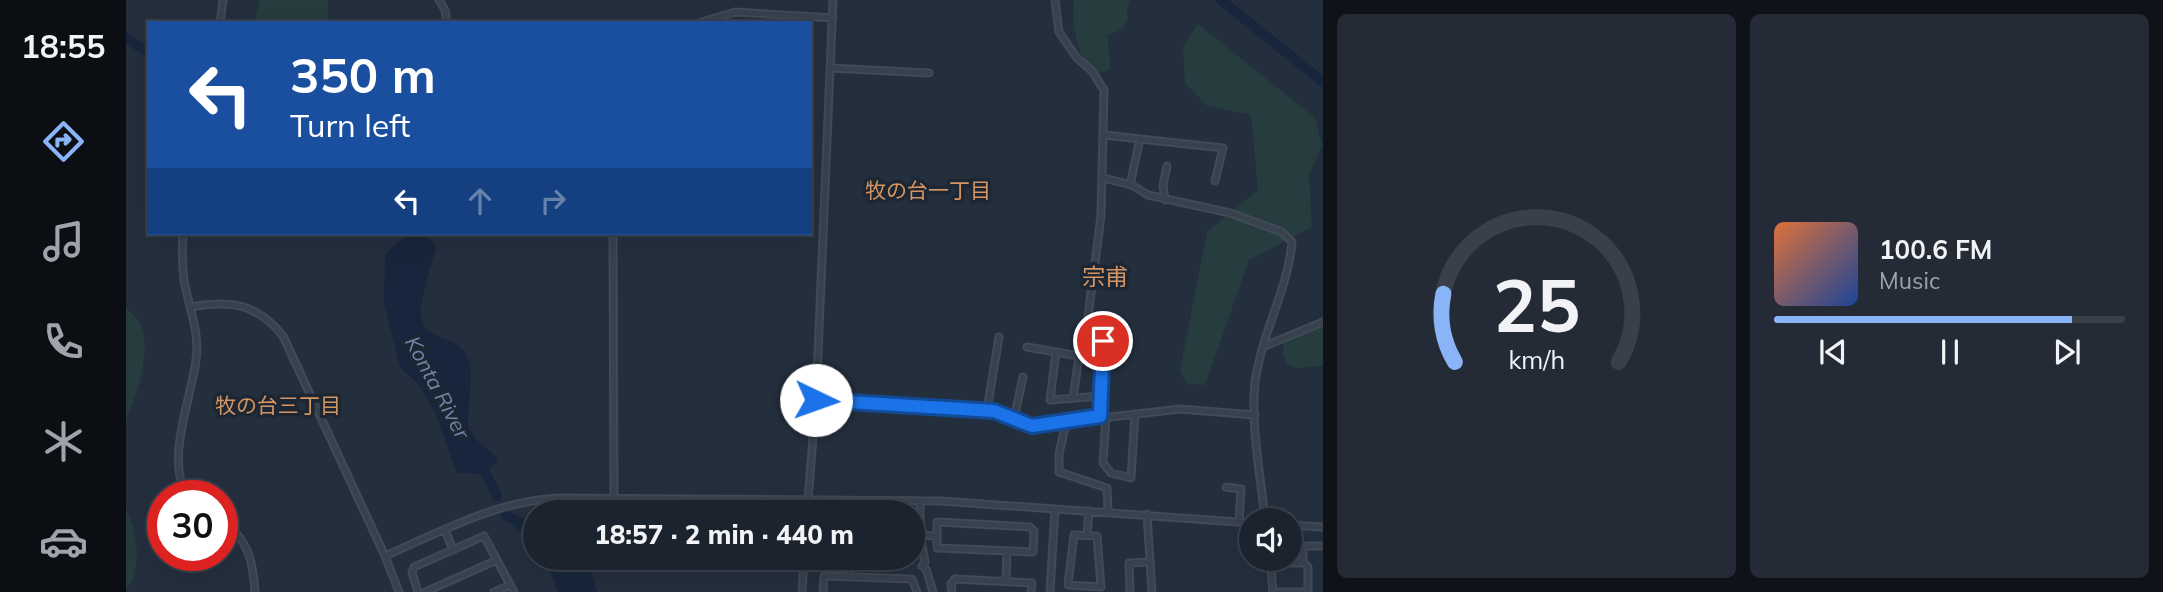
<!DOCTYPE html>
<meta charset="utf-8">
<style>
body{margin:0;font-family:Mulish,"Noto Sans JP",sans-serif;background:#242b36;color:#f1f3f6;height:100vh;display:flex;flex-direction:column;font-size:26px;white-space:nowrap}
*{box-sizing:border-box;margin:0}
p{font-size:23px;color:#a0a4aa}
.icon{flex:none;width:38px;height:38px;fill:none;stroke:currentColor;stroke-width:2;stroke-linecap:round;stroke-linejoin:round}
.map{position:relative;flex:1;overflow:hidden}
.side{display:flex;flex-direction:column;gap:14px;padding:14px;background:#0f1319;width:840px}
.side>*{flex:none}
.guide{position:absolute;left:21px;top:21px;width:665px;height:214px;border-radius:0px;box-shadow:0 7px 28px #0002,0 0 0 2px #39404a;background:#1a4fa0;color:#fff;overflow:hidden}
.fabs{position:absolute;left:1113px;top:508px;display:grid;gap:14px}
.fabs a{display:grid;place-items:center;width:63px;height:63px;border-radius:50%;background:#1b232e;box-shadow:0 7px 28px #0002,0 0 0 2px #39404a;font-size:35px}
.speed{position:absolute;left:21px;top:480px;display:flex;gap:14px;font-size:35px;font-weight:700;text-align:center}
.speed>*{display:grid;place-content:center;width:91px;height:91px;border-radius:50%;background:#1b232e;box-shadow:0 7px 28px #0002,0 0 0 2px #39404a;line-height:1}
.speed .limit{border:10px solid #d22;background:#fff;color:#111}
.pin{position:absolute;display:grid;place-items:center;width:60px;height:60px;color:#fff;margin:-30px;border:4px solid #fff;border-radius:50%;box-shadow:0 2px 7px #0007}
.me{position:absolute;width:77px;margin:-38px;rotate:93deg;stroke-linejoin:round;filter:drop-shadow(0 0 5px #0008)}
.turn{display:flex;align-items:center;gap:24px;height:147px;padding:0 28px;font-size:32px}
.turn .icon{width:91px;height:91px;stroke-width:2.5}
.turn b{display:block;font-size:49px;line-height:60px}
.lanes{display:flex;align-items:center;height:66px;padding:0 28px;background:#0003;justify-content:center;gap:35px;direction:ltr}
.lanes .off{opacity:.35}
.side .card{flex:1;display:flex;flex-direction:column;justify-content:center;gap:10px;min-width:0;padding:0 24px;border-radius:10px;background:#242b36}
.side .dial{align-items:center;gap:0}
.dial svg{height:182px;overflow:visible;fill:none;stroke:#39404a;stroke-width:7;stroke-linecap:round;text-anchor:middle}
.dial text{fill:#f1f3f6;stroke:none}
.song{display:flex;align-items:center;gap:21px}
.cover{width:84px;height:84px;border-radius:10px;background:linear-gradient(135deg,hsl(20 70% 55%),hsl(220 70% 35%))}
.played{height:7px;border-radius:4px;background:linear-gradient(90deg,#8ab4f8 85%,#39404a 85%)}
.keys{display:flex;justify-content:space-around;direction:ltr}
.side .tiles{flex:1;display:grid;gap:14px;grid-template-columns:repeat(2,1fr)}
.trip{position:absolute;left:397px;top:500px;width:402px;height:70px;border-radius:35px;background:#1b232e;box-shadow:0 7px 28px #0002,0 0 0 2px #39404a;font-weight:800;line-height:70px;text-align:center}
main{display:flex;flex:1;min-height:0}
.dock{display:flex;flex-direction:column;width:126px;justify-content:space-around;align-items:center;background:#0b0e12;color:#a0a4aa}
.dock .icon{width:49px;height:49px}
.dock .current{color:#8ab4f8}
.dock b{font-size:32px;color:#f1f3f6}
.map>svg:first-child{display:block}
</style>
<main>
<nav class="dock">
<b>18:55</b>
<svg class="icon current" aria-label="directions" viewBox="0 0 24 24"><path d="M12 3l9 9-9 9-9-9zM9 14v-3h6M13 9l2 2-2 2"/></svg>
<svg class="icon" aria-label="music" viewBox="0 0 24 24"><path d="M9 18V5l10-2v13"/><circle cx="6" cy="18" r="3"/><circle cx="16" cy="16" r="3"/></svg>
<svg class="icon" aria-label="phone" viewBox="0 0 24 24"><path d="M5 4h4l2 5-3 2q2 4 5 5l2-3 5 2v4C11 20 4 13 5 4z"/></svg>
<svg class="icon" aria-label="climate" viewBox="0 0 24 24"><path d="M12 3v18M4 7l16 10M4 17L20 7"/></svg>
<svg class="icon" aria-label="car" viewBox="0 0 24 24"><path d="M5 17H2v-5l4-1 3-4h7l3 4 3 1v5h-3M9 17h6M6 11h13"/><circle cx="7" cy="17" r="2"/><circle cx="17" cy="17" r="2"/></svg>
</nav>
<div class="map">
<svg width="1197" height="592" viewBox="0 0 1197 592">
<rect width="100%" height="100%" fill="#242f3e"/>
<path fill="#263c3f" d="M134,0H202L203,23H127Z
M948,0H1004L1001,9L1002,20L996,29L981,36L985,69L975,73C971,70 965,67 961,62C948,48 946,18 948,0Z
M1072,24L1189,118L1196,145L1183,175L1186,227L1123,260L1079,385L1061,384L1054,371L1081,232L1132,190L1125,115L1081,106L1059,83L1057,46Z
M0,307C5,313 14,321 16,329C25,353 10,397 0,420Z
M1178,324H1197V366L1171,368L1161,364L1157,352L1158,338Z
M0,509C11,530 17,571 0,589Z"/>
<path fill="#17263c" d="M284,233H299L310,247C306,265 291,304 296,320C301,341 331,336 340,354C349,373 343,392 343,412C343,416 341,424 343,428C348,441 363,449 372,459L360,474L331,473L309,412L293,385L274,367L258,303L259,254Z
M409,519H410L409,541L391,529L388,524L389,521Z
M420,558H461L471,592H432Z"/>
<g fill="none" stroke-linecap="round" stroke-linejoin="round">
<path stroke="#17263c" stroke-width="10" d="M1095,0L1197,82
M0,38L23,53
M354,466L360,474L371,496
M380,516L410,530"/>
<g stroke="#414a57" stroke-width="9">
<path id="minor" d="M313,0L319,10L321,23
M929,0L933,32L951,58L966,71L978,90L975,216L960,332L977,341L974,416
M94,23L97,0
M573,23L609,12L707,18
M704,68L803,73
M978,135L1097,148L1089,181
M977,178L1006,185L1022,195L1104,213L1156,232L1166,242C1162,289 1137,330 1130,376C1123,418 1135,477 1139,520
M1004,185L1014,139
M1039,200L1037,185L1041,166
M57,233C56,249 56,265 58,281C63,307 74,333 70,360C66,396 38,464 62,495
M487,233L488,498
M64,307C104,300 131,303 157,336L259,556L273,592
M1139,346L1197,322
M901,347L976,360
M930,352L924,400L975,396
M947,398L953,356
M690,400L868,410L906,426L1054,409L1129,415
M861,410L873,337
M980,416L977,463L985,473L1005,478L1009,414
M888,419L897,377
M940,422L933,454V472L981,488L982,511
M1100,487L1115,489L1113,522
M794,501V535L799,562L796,566L800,569L807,592
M681,513L690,400L707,0
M1021,514L1026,592
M96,522C123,538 127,563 129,592
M811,522L904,527L908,531L907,552L811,548Z
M1164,525L1197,527
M319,530L327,550
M788,535L811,536
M948,535L971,536L975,587L942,585Z
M961,535L963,511
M259,556C316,531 370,501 433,498L815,501L1125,523
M1144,558L1147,592
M1176,561L1182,567V592
M1145,563H1173L1177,559V549L1181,546H1197
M722,577L723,558
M880,581L881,551
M292,592L286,573L288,567L358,536L388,592
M299,592L371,560
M368,592L384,585
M676,592L678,558
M697,592L698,576L786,579L791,592
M826,592L825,584L829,579L906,583L905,592
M924,592L929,509
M1004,592L1003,563L1024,562
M1147,592H1182"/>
</g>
<use href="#minor" stroke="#38414e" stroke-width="5"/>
</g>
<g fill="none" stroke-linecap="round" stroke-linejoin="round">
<g stroke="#114b97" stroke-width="18">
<path id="route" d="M690,400L868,411L906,426L974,416L977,341"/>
</g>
<use href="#route" stroke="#1a73e8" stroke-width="12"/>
</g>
<g text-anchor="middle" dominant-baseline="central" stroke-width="7" stroke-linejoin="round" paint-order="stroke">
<g font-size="21" fill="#d59563" stroke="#1d2633">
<text x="802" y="190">牧の台一丁目</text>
<text x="152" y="405">牧の台三丁目</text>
</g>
<g font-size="21" font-style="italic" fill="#6d86a8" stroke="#1d2633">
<text transform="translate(312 387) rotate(62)">Konta River</text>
</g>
<g font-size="23" fill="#d59563" stroke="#1d2633">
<text x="979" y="276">宗甫</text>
</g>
</g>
</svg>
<div class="fabs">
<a><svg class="icon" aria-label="sound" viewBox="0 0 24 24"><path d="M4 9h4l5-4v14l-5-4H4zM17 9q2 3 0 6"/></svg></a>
</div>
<div class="speed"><div class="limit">30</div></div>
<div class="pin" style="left:977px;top:341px;background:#d93025"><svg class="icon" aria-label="arrive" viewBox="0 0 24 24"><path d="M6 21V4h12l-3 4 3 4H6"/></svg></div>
<svg class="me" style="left:690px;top:400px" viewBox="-20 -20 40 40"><circle r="19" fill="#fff"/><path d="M0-13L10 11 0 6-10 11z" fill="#1a73e8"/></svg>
<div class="trip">18:57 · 2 min · 440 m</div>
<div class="guide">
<div class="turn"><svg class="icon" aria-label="left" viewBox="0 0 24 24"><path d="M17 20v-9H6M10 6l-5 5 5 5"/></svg><div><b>350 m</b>Turn left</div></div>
<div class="lanes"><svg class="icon" aria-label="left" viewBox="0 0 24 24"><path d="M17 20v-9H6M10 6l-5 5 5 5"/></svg><svg class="icon off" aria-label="ahead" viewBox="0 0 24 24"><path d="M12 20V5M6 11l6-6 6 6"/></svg><svg class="icon off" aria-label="right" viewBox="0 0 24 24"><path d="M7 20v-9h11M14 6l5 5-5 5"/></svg></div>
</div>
</div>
<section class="side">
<div class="tiles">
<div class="card dial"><svg viewBox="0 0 100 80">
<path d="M14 69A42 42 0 1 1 86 69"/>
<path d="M14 69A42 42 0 0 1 9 39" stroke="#8ab4f8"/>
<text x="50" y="56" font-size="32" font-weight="700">25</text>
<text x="50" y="72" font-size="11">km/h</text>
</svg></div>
<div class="card">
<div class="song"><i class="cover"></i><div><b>100.6 FM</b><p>Music</p></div></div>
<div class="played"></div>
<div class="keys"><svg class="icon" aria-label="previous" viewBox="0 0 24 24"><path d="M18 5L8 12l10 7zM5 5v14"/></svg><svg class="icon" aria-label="pause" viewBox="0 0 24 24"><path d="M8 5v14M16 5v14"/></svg><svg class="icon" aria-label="next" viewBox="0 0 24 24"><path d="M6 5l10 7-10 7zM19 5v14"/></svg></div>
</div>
</div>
</section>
</main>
